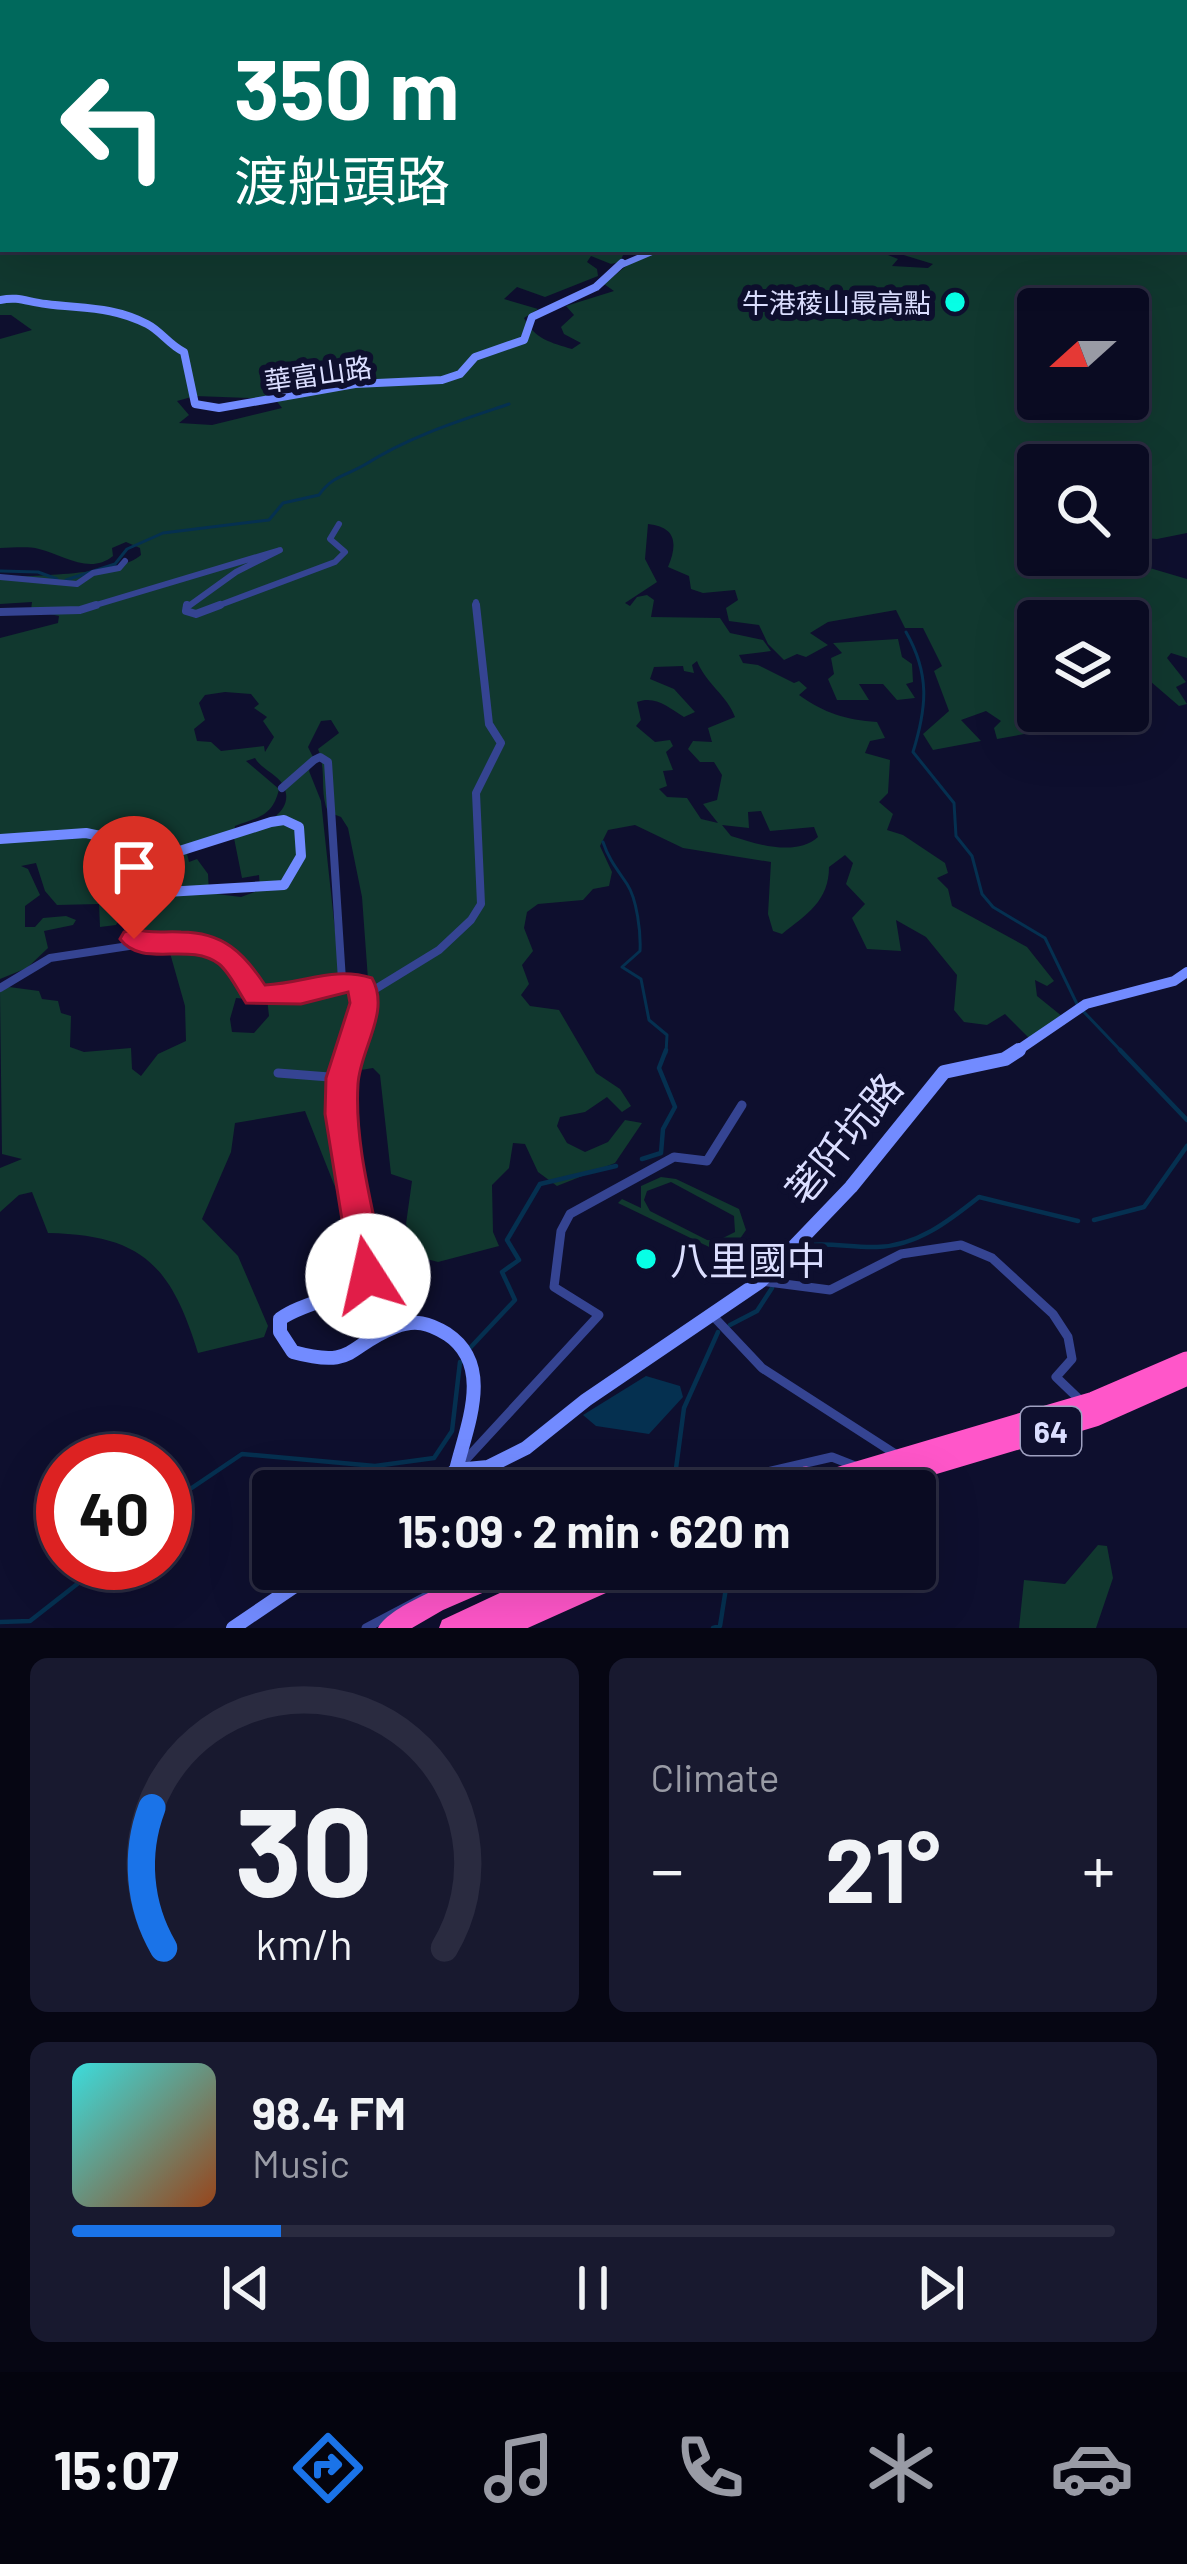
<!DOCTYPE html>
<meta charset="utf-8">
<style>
body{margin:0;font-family:Barlow,"Noto Sans TC",sans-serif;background:#18192f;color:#f1f3f6;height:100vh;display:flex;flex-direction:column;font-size:45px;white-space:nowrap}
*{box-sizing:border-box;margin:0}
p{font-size:39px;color:#999ba5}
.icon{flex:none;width:66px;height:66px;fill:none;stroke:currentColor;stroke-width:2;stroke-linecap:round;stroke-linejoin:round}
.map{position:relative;height:1628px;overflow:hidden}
.details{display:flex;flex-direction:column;gap:30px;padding:30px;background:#060613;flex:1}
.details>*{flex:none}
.top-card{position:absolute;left:0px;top:0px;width:1188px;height:252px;box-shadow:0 12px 48px #0002,0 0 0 3px #2a2b40;background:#00695c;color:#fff;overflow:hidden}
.needle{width:78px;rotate:249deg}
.fabs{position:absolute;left:1017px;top:288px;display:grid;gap:24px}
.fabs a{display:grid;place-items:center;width:132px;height:132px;border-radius:12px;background:#0a0b22;box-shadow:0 12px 48px #0002,0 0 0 3px #2a2b40;font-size:60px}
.speed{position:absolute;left:36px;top:1434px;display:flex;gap:24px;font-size:60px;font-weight:700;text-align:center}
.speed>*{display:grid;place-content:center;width:156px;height:156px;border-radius:50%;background:#0a0b22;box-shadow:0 12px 48px #0002,0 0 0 3px #2a2b40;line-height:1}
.speed .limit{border:18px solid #d22;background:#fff;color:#111}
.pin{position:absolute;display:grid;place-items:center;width:102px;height:102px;color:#fff;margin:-123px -51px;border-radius:50% 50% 50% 0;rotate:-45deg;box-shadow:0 0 12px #0007}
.pin .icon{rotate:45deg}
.me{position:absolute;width:132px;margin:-66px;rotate:350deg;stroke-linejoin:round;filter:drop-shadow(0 0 9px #0008)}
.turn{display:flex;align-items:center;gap:42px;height:252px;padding:0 36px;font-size:54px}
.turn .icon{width:156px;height:156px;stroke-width:2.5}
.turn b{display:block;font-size:84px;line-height:102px}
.big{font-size:90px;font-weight:700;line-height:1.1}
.details .tile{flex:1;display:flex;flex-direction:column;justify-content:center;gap:18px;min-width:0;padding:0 42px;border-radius:18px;background:#18192f}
.details .dial{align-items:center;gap:0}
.dial svg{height:312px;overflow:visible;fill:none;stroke:#2a2b40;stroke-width:7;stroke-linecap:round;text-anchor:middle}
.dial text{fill:#f1f3f6;stroke:none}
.song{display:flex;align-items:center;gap:36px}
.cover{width:144px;height:144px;border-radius:18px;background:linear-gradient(135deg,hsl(180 70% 55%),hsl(20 70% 35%))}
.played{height:12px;border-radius:6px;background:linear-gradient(90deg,#1a73e8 20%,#2a2b40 20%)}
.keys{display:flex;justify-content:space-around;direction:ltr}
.heat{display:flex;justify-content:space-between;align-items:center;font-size:66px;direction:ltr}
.details .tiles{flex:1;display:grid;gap:30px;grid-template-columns:1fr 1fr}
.tile:last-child{grid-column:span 2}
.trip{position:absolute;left:252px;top:1470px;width:684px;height:120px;border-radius:12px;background:#0a0b22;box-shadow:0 12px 48px #0002,0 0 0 3px #2a2b40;font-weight:700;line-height:120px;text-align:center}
.tab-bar{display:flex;height:192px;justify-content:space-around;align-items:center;background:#04040e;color:#999ba5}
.tab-bar .icon{width:84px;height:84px}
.tab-bar .active{color:#1a73e8}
.tab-bar b{font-size:54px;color:#f1f3f6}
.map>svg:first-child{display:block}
</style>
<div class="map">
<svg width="1187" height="1628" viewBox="0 0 1187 1628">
<rect width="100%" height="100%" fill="#0e0f2e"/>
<path fill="#11382f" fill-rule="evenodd" d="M0,0H994L998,3H3L0,45Z
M0,76L3,249H614L623,255L620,262L611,264L591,256L587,262L597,269L598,276L545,297L517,287L504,299L538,309L524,318C534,339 552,343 572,349L581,343L564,334L561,327L574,315L566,306L614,291L604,284L636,258L662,249H873L898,259L892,266L928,268L933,264L884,249L931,254V249H1185L1187,180V533L1157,539L1128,537V465H1038V555H1121L1126,561L1187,579V658L1171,653L1167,658L1186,682L1176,687L1187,704L1179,706L1143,675L1128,674V621H1038V711H1118L1123,716L997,739L994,728L1001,721L986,711L961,720L981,741L933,750L923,734L949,711L934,671L942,666L923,628H905L896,610L828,622L810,633L828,645L806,657L797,654L784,660L768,644L759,625L729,621L726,608L738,600L735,590L703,593L691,589L689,576L668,567C678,543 676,527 648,524L645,559L657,582L625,603L630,606L637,597L647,595L654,600L651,617L720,618L730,633L763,640L771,651L739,655L743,663L758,665L794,683L799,681L807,688L799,695C824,713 846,720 877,722L885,738L870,741L865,753L890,760L888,793L879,802L893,814L887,830L903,835L945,863L948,873L937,878L948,889L952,906L1027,947L1054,981L1047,986L1035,980L1037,996L1063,1017L1029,1038L1005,1014L987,1025L964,1022L954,1010L957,975L926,937L896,920L901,951L867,949L852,918L865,904L846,884L853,863L845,855L829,867C829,901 807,914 782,934L773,931L768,914L771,862L683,848L635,825L608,830L600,846L612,872L609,886L593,889L583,900L538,904L527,912L524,928L533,951L522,965L529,984L521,995L530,1006L559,1010L596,1073L620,1089L631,1106L622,1112L607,1097L585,1112L560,1117L557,1126L567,1143L585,1152L608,1142L625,1120L642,1123L615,1163L557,1186L538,1172L525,1144L513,1143L509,1168L492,1185L493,1232L499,1246L438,1262L419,1257L406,1224L412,1181L391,1174L380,1075L373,1068L361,1070L353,1065L369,993L362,897L348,828L341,817L328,812C319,792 327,770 318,749L339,733L331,720L321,721L308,747L313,757L309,771L321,801L340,976L259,1000L236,998L230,1019L232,1032L254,1033L269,1016L267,998L335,983L358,990L357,1007L350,1012L351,1033L334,1072L346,1180L369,1196L386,1282L377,1291L353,1283L339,1197L305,1111L235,1123L231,1152L202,1219L238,1256L268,1326L264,1337L198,1353C171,1265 142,1235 48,1233L32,1192L19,1195L0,1212V1168L22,1159L2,1154L0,992L9,987L39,991L42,999L58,1001L61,1013L71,1016L70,1047L84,1052L131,1048L132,1069L141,1076L158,1054L186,1041L185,1006L168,946L142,935L148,918L121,917L116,925L100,927L99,904L57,905L45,891L36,863L21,866L28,869L40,895L25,906V927H35L43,918L66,916L76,920L73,925L44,931L48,948L27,968L0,979V638L58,623L59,616L31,610L32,602L0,604V577C31,576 119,575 141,555L140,548L126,542L112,548L113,556C90,575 63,555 39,549C27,546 13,548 0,548V339L32,330L11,315H0ZM1038,309H1128V399H1038ZM195,396L275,399L282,408L212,425L179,423L189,415L177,401ZM697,661C706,684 727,695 735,717L708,728L712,742L693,741L688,749L700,762H714L722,775L717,800L703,804L718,823L701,819L687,798L667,797L659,789L667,786L663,771L673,770L666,752L673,746L670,740L655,742L636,726L641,720L637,702C655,695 668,707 684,717L695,712L674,689L650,679L654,667L683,666L684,671L694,673L692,665ZM225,692L251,694L259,704L254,708L267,717L263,721L274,737L265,752L264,746L221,751L211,742L197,741L194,729L205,720L199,703L205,695ZM255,758C261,769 277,774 283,785C299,815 252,830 234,838L242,878L259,875L260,890L241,897L209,893L208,874L197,859L189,862L187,854L234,832L235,826C259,817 273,816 279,789L246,761ZM761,811L770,831L814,827L818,837C796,857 756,844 731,836L722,825L749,828L748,812Z
M898,639L902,657L912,664L913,682L906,684L915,698L897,700L883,684H859L869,700H837L828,679L834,674L831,658L842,653L833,643Z
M661,1177L676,1179L739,1209L746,1230L737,1243L721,1246L734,1254L732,1258L618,1203L622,1199L641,1208V1186ZM671,1182L734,1216L735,1232L717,1241L707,1240L650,1211L644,1200L647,1191Z
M1098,1545L1107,1546L1113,1578L1096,1628H1019L1024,1580L1065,1584Z"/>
<path fill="#053050" d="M646,1376L680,1386L683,1397L649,1434L596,1426L583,1415Z"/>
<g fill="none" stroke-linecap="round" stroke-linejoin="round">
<path stroke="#053050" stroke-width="3" d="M523,0L532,3
M0,571L38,572L57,579
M66,580L115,564L127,549L163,533L269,520L283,503L319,495C333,475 346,476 366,464C410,436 459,421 509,404
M906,632C930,674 927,707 913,752L954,803L956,836L972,856L982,894L993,907L1045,938L1077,1004
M603,842C609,860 617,869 627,884C637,899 641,933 640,951L622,967L641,979L649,1020L667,1035L666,1053
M1083,1011L1123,1053"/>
<path stroke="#053050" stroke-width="4.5" d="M1120,1050L1187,1120
M642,1159L661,1153L663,1129L675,1107L659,1068L666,1050
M1094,1220L1144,1207L1187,1146
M778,1281L810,1245C833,1243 855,1248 877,1247C917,1246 949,1221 979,1197L1078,1221
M730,1325L757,1311L772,1288
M469,1349L515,1300L502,1272L519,1260L507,1240L540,1184L616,1166
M673,1491L684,1408L718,1332
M165,1506L242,1454L375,1466L434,1458L452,1431L460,1362
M0,1622L30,1621L104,1563
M713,1628L720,1626L729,1569"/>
<path stroke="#354492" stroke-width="6" d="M0,577L77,584L93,573L119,568L125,561
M476,602L477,608
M86,608L280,550L236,572L186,608
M212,608L335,562L345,552L330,539L339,524"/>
<path stroke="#354492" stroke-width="8" d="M187,605L186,611L196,614L220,605
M0,612L80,610L96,605
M282,788L314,760L320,757L328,762L342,980
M0,988L50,958L142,944
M364,996L439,950L471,920L481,904L476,793L501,743L489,724L476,605"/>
<path stroke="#354492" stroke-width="9" d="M278,1073L342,1078
M761,1281L830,1290L901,1254L961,1245L992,1258L1053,1314L1068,1337L1072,1359L1056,1377L1081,1401
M713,1316L762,1368L897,1455
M458,1468L599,1315L554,1287L561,1231L570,1214L674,1157L707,1161L742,1105
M732,1491L745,1477L832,1457L860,1468
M892,1491L920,1476
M366,1628L478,1569"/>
<path stroke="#728bff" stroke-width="6" d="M1055,3H1074
M619,266L659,249"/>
<path stroke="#728bff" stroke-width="8" d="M0,300C19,296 27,302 46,304C83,309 112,306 147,324C161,331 169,345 184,352L195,404L219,408L355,384L442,380L460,374L475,357L524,340L532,317L596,287L622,263"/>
<path stroke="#728bff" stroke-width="10" d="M0,839L86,833L105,837L148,861L271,822L284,820L299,827L301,856L284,885L166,892L131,905L125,922L142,944L216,948L236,963L257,996L337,982L361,985L362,1010L349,1053
M1014,1053L1086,1004L1174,981L1187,972"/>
<path stroke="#728bff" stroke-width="14" d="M350,1050L340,1108L368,1277C343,1300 307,1300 280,1319V1332L293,1352C356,1369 346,1346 395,1327C415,1319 429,1323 447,1334C494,1365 467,1425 456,1470
M430,1491L456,1470L488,1467L526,1448L586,1400L761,1281L851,1187L944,1072L1005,1059L1019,1050
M233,1628L320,1569"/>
<path fill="#ff56c9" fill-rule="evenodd" d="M485,1569H523L519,1577L443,1610L412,1628H378C391,1604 458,1581 485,1569Z
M551,1569H618L614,1577L506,1628H439L442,1620Z"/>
<path stroke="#ff56c9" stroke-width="21" d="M750,1491L806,1477
M793,1491L1094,1402L1187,1362
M843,1491L1095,1416L1187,1375
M502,1628L634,1569"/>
</g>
<path fill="#e11d48" stroke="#92132f" stroke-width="3" d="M134,929C152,934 163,931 181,932C223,932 244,953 265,985C306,983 333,966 372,978C391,1012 360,1049 358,1084C354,1147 375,1215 386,1276L381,1286L368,1290L356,1286L351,1276L325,1114L326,1078L350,1003L348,992L301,1004L246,1003C238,991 230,973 219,964C188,941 143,969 120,939L124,932Z"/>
<g fill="#07ffe6" stroke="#0e0f2e" stroke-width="4.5">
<circle cx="955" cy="302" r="12"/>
<circle cx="646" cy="1259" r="12"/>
</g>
<g text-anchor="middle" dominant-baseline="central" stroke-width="12" stroke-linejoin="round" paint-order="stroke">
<g font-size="27" fill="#dbdeff" stroke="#0e0f2e" text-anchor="end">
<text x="931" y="302">牛港稜山最高點</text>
</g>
<g font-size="27" fill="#dbdeff" stroke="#0e0f2e">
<text transform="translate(318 373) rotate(-8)">華富山路</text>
</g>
<rect fill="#0e0f2e" stroke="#9ea0c0" stroke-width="3" x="1021" y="1407" width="60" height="48" rx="9"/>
<g font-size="30" font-weight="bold" fill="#dbdeff">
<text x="1051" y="1431">64</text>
</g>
<g font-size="39" fill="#dbdeff" stroke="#0e0f2e">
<text transform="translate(843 1138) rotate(-50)">荖阡坑路</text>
</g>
<g font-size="39" fill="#dbdeff" stroke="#0e0f2e" text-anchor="start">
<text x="670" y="1259">八里國中</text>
</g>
</g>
</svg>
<div class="fabs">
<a><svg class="needle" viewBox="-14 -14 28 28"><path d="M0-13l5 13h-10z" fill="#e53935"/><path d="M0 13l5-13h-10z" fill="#999ba5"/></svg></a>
<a><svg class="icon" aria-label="search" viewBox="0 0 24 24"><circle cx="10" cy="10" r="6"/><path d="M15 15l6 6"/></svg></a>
<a><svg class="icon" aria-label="layers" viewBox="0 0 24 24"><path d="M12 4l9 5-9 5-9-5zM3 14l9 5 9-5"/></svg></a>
</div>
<div class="speed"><div class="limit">40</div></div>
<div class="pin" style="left:134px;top:939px;background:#d93025"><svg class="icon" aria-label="arrive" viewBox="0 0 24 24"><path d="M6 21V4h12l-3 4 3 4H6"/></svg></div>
<svg class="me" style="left:368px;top:1276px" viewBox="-20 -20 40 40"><circle r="19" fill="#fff"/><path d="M0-13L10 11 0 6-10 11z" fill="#e11d48"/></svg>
<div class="trip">15:09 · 2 min · 620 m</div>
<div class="top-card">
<div class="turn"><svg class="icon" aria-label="left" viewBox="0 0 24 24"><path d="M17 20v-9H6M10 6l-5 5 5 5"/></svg><div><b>350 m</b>渡船頭路</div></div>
</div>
</div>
<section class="details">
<div class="tiles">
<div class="tile dial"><svg viewBox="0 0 100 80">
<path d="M14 69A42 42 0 1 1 86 69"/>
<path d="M14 69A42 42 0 0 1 11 33" stroke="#1a73e8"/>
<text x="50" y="56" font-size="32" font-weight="700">30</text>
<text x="50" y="72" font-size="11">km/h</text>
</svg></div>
<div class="tile"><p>Climate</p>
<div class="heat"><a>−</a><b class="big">21°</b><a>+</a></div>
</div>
<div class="tile">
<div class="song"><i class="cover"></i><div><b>98.4 FM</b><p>Music</p></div></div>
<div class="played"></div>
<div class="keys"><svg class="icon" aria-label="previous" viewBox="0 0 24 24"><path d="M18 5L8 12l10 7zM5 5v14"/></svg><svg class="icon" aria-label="pause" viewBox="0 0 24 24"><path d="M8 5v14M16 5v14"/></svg><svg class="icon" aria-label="next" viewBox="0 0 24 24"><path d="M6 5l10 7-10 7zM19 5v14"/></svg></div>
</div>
</div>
</section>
<nav class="tab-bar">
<b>15:07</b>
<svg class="icon active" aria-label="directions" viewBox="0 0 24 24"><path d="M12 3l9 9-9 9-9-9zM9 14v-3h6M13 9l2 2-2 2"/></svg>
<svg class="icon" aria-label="music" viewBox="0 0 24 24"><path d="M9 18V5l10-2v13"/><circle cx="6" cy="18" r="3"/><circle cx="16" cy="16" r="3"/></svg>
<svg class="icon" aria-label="phone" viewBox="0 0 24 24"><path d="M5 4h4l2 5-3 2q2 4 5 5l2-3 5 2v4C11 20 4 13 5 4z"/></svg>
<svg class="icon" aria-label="climate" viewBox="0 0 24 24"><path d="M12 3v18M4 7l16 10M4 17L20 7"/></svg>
<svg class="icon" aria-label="car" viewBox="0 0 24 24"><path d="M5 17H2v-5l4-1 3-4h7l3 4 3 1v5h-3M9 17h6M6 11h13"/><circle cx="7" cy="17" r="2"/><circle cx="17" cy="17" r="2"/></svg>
</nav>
